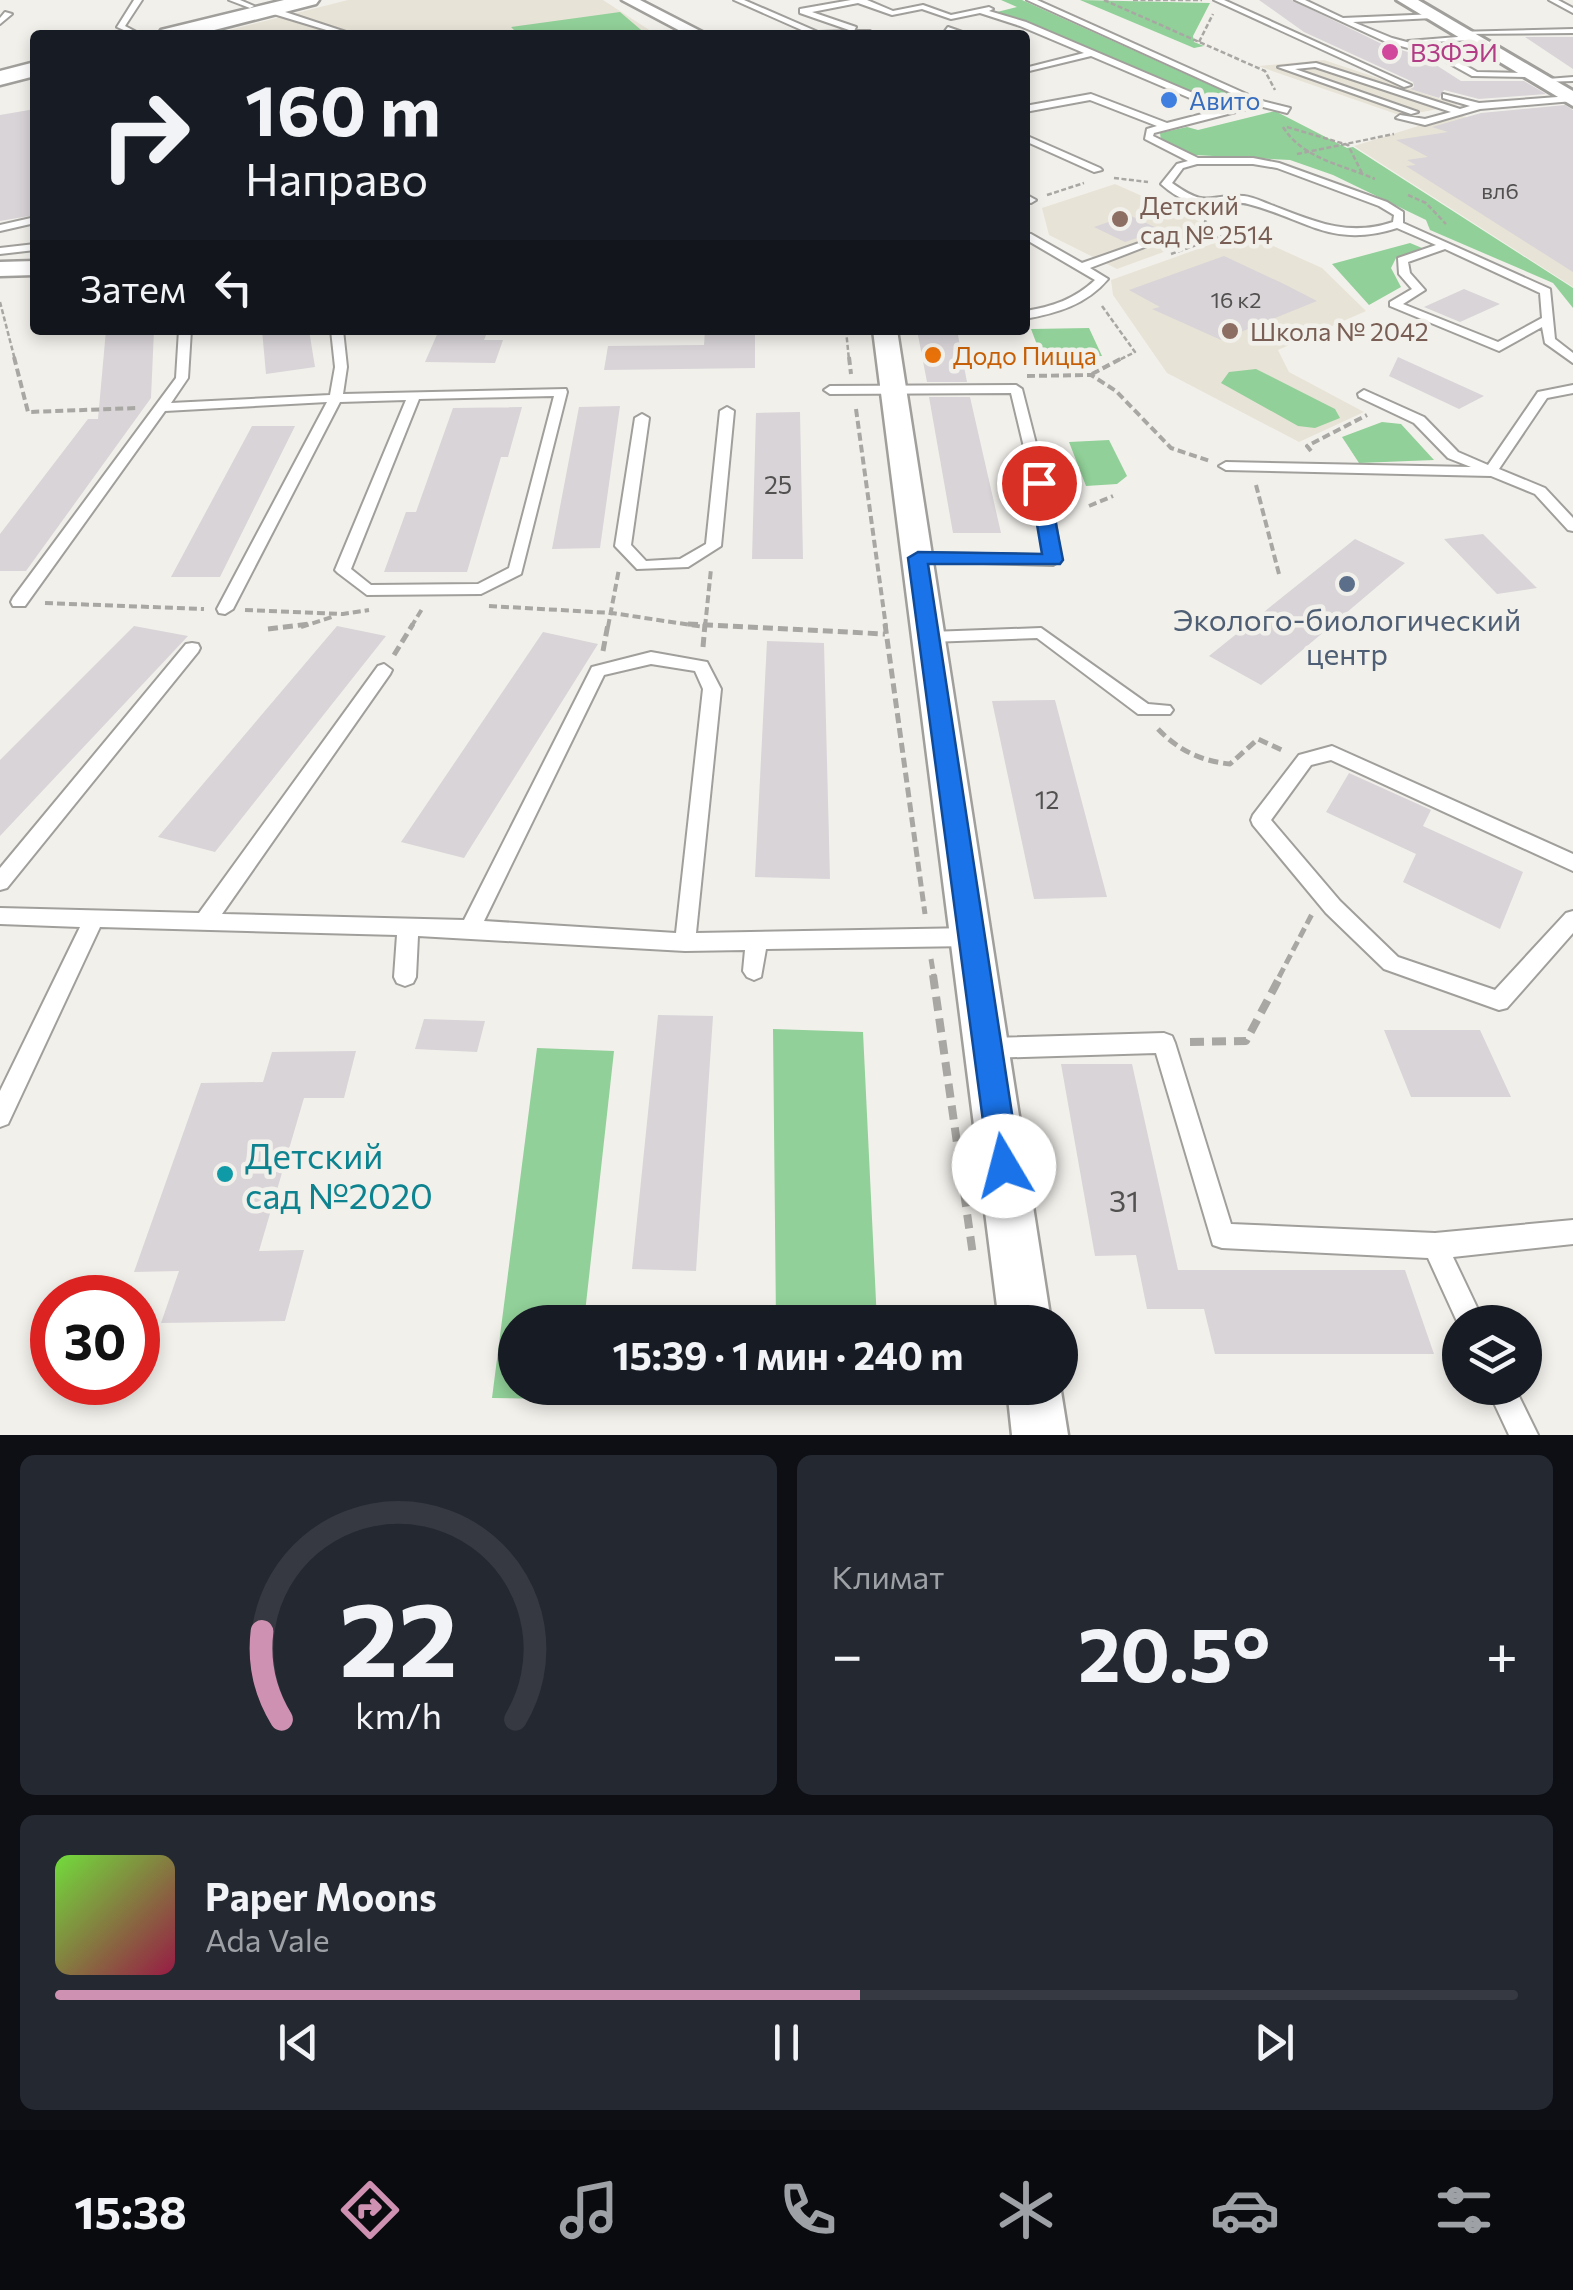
<!DOCTYPE html>
<html lang="ru">
<meta charset="utf-8">
<style>
body{margin:0;font-family:Commissioner,sans-serif;background:#242831;color:#f1f3f6;height:100vh;display:flex;flex-direction:column;font-size:38px;white-space:nowrap}
*{box-sizing:border-box;margin:0}
p{font-size:32px;color:#9ea1a6}
.icon{flex:none;width:55px;height:55px;fill:none;stroke:currentColor;stroke-width:2;stroke-linecap:round;stroke-linejoin:round}
.map{position:relative;height:1435px;overflow:hidden}
.details{display:flex;flex-direction:column;gap:20px;padding:20px;background:#0d0f14;flex:1}
.details>*{flex:none}
.guide{position:absolute;left:30px;top:30px;width:1000px;height:305px;border-radius:10px;box-shadow:0 5px 15px #0003;background:#171b24;color:#f1f3f6;overflow:hidden}
.tools{position:absolute;left:1442px;top:1305px;display:grid;gap:20px}
.tools a{display:grid;place-items:center;width:100px;height:100px;border-radius:50%;background:#171b24;box-shadow:0 5px 15px #0003;font-size:50px}
.speed{position:absolute;left:30px;top:1275px;display:flex;gap:20px;font-size:50px;font-weight:700;text-align:center}
.speed>*{display:grid;place-content:center;width:130px;height:130px;border-radius:50%;background:#171b24;box-shadow:0 5px 15px #0003;line-height:1}
.speed .limit{border:15px solid #d22;background:#fff;color:#111}
.pin{position:absolute;display:grid;place-items:center;width:85px;height:85px;color:#fff;margin:-42px;border:5px solid #fff;border-radius:50%;box-shadow:0 2px 10px #0007}
.me{position:absolute;width:110px;margin:-55px;rotate:352deg;stroke-linejoin:round;filter:drop-shadow(0 0 8px #0008)}
.turn{display:flex;align-items:center;gap:35px;height:210px;padding:0 50px;font-size:45px}
.turn .icon{width:130px;height:130px;stroke-width:2.5}
.turn b{display:block;font-size:70px;line-height:85px}
.then{display:flex;align-items:center;height:95px;padding:0 50px;background:#0003;gap:20px;font-size:38px}
.big{font-size:75px;font-weight:700;line-height:1.1}
.details .card{flex:1;display:flex;flex-direction:column;justify-content:center;gap:15px;min-width:0;padding:0 35px;border-radius:15px;background:#242831}
.details .dial{align-items:center;gap:0}
.dial svg{height:260px;overflow:visible;fill:none;stroke:#363941;stroke-width:7;stroke-linecap:round;text-anchor:middle}
.dial text{fill:#f1f3f6;stroke:none}
.song{display:flex;align-items:center;gap:30px}
.cover{width:120px;height:120px;border-radius:15px;background:linear-gradient(135deg,hsl(100 70% 55%),hsl(340 70% 35%))}
.played{height:10px;border-radius:5px;background:linear-gradient(90deg,#cf91b2 55%,#363941 55%)}
.keys{display:flex;justify-content:space-around;direction:ltr}
.heat{display:flex;justify-content:space-between;align-items:center;font-size:55px;direction:ltr}
.details .tiles{flex:1;display:grid;gap:20px;grid-template-columns:1fr 1fr}
.card:last-child{grid-column:span 2}
.trip{position:absolute;left:498px;top:1305px;width:580px;height:100px;border-radius:50px;background:#171b24;box-shadow:0 5px 15px #0003;font-weight:700;line-height:100px;text-align:center}
.tab-bar{display:flex;height:160px;justify-content:space-around;align-items:center;background:#090b0e;color:#9ea1a6}
.tab-bar .icon{width:70px;height:70px}
.tab-bar .active{color:#cf91b2}
.tab-bar b{font-size:45px;color:#f1f3f6}
.map>svg:first-child{display:block}
</style>
<div class="map">
<svg width="1573" height="1435" viewBox="0 0 1573 1435">
<rect width="100%" height="100%" fill="#f2f0eb"/>
<path fill="#e8e3d7" d="M348,0H603L657,35H210Z
M1324,60L1458,105L1402,116L1258,66Z
M1457,114L1477,121L1573,118V287L1354,146Z
M1115,184L1221,231L1117,269L1049,235L1042,208Z
M1251,236L1322,268L1366,311L1278,350L1289,372L1364,412L1299,442L1167,373L1113,295L1111,280L1226,239Z"/>
<path fill="#91d098" d="M1001,0H1022L1250,103L1227,108L997,12L1017,7Z
M1080,0L1210,3L1193,36L1194,42L1204,46L1194,48Z
M620,12L647,35H519L511,27Z
M1275,111L1347,148L1353,147L1573,288V308L1553,283L1430,230L1426,220L1333,175L1290,160L1194,155L1161,141L1160,133L1187,127L1198,130Z
M1410,243L1422,248L1396,258L1391,268L1401,287L1369,305L1332,264Z
M1089,328L1102,356L1042,358L1031,329Z
M1256,369L1335,409L1340,418L1315,428L1298,426L1221,383L1229,372Z
M1382,422L1401,424L1434,460L1359,463L1342,437Z
M1109,440L1127,476L1117,484L1086,486L1069,442Z
M773,1029L863,1032L877,1322H776Z
M537,1048L614,1051L584,1322H657H515V1388H880L881,1404L492,1398Z"/>
<path fill="#d8d4d8" d="M1259,0H1292L1384,45L1422,56L1461,81H1524L1546,94L1479,99L1444,90L1439,98L1410,89L1414,87L1413,82L1304,32Z
M1525,37H1573V69Z
M1565,105L1573,110V272L1406,166L1416,165L1407,160L1428,157L1396,140L1448,132L1432,127L1481,113Z
M35,109V215L0,221V115Z
M1129,215L1161,230L1125,242L1094,227Z
M1224,256L1284,284L1317,301L1221,340L1152,309L1160,307L1129,290Z
M1464,289L1500,304L1460,322L1424,307Z
M106,330H154L151,398L26,571H0V534L88,419H98Z
M262,330H309L315,367L266,374Z
M439,330H488L484,340H503L495,363L425,362Z
M705,330H755V368L604,370L608,346L704,345Z
M917,330H957L967,382H927Z
M1398,357L1484,396L1459,409L1389,376Z
M929,397H970L1001,533H953Z
M620,406L600,548L552,549L579,407Z
M522,407L508,457H501L467,572H384L406,512H416L453,408Z
M800,412L803,559H752L756,413Z
M252,426H295L220,577H171Z
M1483,534L1537,588L1497,594L1444,539Z
M1355,539L1405,563L1261,685L1209,656Z
M134,626L188,636L0,836V760Z
M337,626L386,636L215,852L158,837Z
M543,632L598,644L464,858L401,842Z
M767,641L824,643L830,879L755,877Z
M1055,700L1107,897L1034,899L992,701Z
M1349,773L1431,810L1423,826L1523,872L1500,929L1403,882L1416,854L1326,812Z
M658,1015L713,1016L696,1271L632,1269Z
M424,1019L485,1021L477,1052L415,1049Z
M1384,1030H1480L1511,1097H1411Z
M356,1051L344,1098H304L259,1251L304,1250L285,1321L161,1323L179,1271L134,1272L201,1083L263,1082L272,1052Z
M1061,1064H1132L1178,1270H1405L1434,1354H1215L1204,1309H1147L1136,1255L1095,1256Z"/>
<g fill="none" stroke-linecap="round" stroke-linejoin="round">
<g stroke="#a19f9b" stroke-width="4">
<path id="service" d="M134,0H142L125,26L142,35H135L117,27Z
M229,0H240L254,6L250,8Z
M734,0H744L818,32L852,31L800,13V9L851,0H867L893,11L923,5L951,15L989,7L993,9L989,11L1026,22L1228,108L1251,102L1027,0H1037L1262,101L1290,108L1287,113L1259,106L1154,133L1153,136L1198,158H1253L1279,163L1387,202L1403,212V223L1550,289L1555,339L1573,353V363L1545,343L1542,327L1499,351L1390,306V302L1412,289L1399,274L1398,258L1436,245L1397,228C1332,249 1306,219 1248,204C1240,202 1233,203 1225,204C1198,206 1181,202 1161,184L1177,164L1188,161L1145,139L1147,129L1157,126L1090,100L1025,112V106L1091,94L1167,123L1218,110L1091,56L1025,72V68L1084,53L1020,26L980,13L951,19L922,9L892,15L858,3L812,12L856,27L854,31H870V35H813ZM1197,164H1253L1277,168L1379,206L1394,215L1393,222C1349,237 1315,222 1274,206C1265,203 1254,197 1244,196C1207,193 1210,210 1172,183L1183,168ZM1445,249L1540,293L1542,318L1498,342L1403,304L1425,290L1410,273L1408,262Z
M1214,0H1224L1411,85L1404,87Z
M1295,0H1305L1343,18L1436,14L1433,18L1353,22L1392,38L1440,51L1477,72L1532,73L1536,75L1532,77L1472,76L1434,55L1386,42Z
M1549,0H1558L1573,8V13Z
M267,8H273L355,35H343L267,12Z
M5,12L12,14L0,24V18Z
M948,27L965,33L966,35L945,31Z
M1573,29V33L1459,34L1455,32Z
M1470,36L1473,40L1412,43L1408,41Z
M1316,63L1460,109L1470,106L1443,98V94L1479,103L1571,96L1573,101L1480,109L1425,125L1396,118L1400,115L1425,119L1451,112L1315,67L1295,69L1418,112L1411,114L1278,67Z
M1573,77V81L1539,82L1535,80Z
M1025,135L1100,168L1102,170L1094,172L1025,141Z
M1025,194L1036,200L1031,203L1025,201Z
M31,218L35,219V223L0,231V225Z
M1025,233L1031,234L1082,263L1159,236L1168,238L1090,268L1108,279C1086,305 1057,313 1025,319V311C1052,307 1075,299 1095,280L1025,239Z
M35,244V250L0,254V248Z
M179,330H191L188,378L171,403L330,395L335,367L331,330H343L347,367L343,394L566,389L567,392L521,574L481,594L367,595L338,573L335,570L406,400L340,402L233,609L225,614L219,613L217,609L327,402L165,411L25,606H13L11,602L13,598L176,378ZM554,396L509,568L478,584L371,585L351,569L419,399Z
M1016,385L1022,389L1054,514L1061,560L1053,565L912,561L909,558L912,555L917,553L1045,555L1040,514L1011,393L830,394L824,390L830,386Z
M1573,385V393L1547,398L1499,469L1545,488L1573,518V531L1568,530L1535,494L1491,476L1226,470L1219,466L1226,462L1471,467L1448,458L1414,423L1359,397L1358,394L1364,390L1424,417L1458,452L1488,465L1538,392Z
M727,407L734,411L721,546L688,567L637,569L615,546L635,418L642,414L649,418L631,545L646,561L680,559L706,544L720,411Z
M1041,628L1148,704L1170,706L1173,710L1170,714H1138L1037,638L930,642L922,637L930,632Z
M192,643L198,644L200,648L198,652L7,888L0,890V868L186,644Z
M651,652L707,662L721,689L696,933L972,928L979,931L982,937L979,943L972,946L766,949L761,977L754,980L747,977L743,971L745,950L685,951L418,936L416,977L413,983L405,986L397,983L394,977L397,935L100,927L8,1124L0,1127V1091L80,927L0,924V908L199,913L378,666L384,664L392,670L390,674L222,914L464,920L592,667ZM651,664L695,671L703,689L676,933L484,921L604,675Z
M1332,746L1573,854V871L1331,760L1311,765L1271,820L1340,901L1398,957L1495,990L1566,913L1573,911V933L1507,1008L1499,1010L1384,969L1326,913L1253,825L1251,820L1253,815L1299,755Z
M1164,1033L1172,1036L1175,1043L1231,1224L1435,1233L1573,1220V1244L1453,1257L1484,1322H1460V1328L1428,1258L1222,1248L1213,1245L1156,1053L988,1058L980,1055L977,1048L980,1041L988,1038Z
M1487,1388H1515L1538,1435H1509Z"/>
</g>
<g stroke="#a19f9b" stroke-width="5">
<path id="minor" d="M622,0H640L708,35H688Z
M35,261V275L0,276V262Z
M873,330H897L1051,1322H999Z
M1060,1385L1068,1435H1012L1007,1388Z"/>
</g>
<g stroke="#a19f9b" stroke-width="6">
<path id="tertiary" d="M1397,0H1418L1573,91V106Z"/>
</g>
<g stroke="#a19f9b" stroke-width="5">
<path id="secondary" d="M284,0H319L316,4L195,35H158L161,30Z
M35,62V76L0,85V71Z"/>
</g>
<path stroke="#a9a7a3" stroke-width="2.5" stroke-dasharray="5 2.5" stroke-linecap="butt" d="M1104,0L1265,71L1275,90
M1133,0H1202
M1199,42L1213,14
M1283,127C1303,159 1343,165 1375,179
M1287,127L1348,145L1362,173
M1297,154L1394,134
M1114,178L1148,182
M1047,195L1084,183
M1408,195L1426,203L1446,224
M1171,254L1231,233L1204,221
M0,302L15,360
M1102,306L1135,352L1119,360
M846,330L849,360"/>
<path stroke="#a9a7a3" stroke-width="4" stroke-dasharray="8 4" stroke-linecap="butt" d="M14,357L28,412L138,408
M849,357L851,374
M1092,374L1124,357
M1027,376L1091,375L1116,391L1171,448L1210,461
M856,409L886,627
M1311,451L1307,446L1367,415
M1256,485L1280,578
M1089,506L1113,496
M45,603L204,609
M489,606L612,613L704,627
M245,610L343,614L369,610
M301,627L335,616
M411,627L422,609
M608,627L619,569
M705,627L711,569"/>
<path stroke="#a9a7a3" stroke-width="5" stroke-dasharray="10 5" stroke-linecap="butt" d="M688,624L885,634
M885,624L925,914
M268,629L309,624
M703,647L705,624
M603,651L608,624
M394,655L413,624
M1158,729C1178,750 1201,761 1230,764L1258,739L1284,751
M931,959L934,977
M1279,977L1312,914"/>
<path stroke="#a9a7a3" stroke-width="8" stroke-dasharray="14 8" stroke-linecap="butt" d="M933,975L973,1255
M1190,1042L1246,1041L1281,975"/>
<use href="#service" fill="#fff" fill-rule="evenodd"/>
<use href="#minor" fill="#fff" fill-rule="evenodd"/>
<use href="#tertiary" fill="#fff" fill-rule="evenodd"/>
<use href="#secondary" fill="#fff" fill-rule="evenodd"/>
</g>
<path fill="#1a73e8" stroke="#114b97" stroke-width="2.5" d="M1039,477L1048,483L1063,560L1060,564H928L1020,1166L1015,1176L1004,1181L993,1176L989,1166L908,558L918,552L1042,554L1030,483Z"/>
<circle fill="#d1479c" stroke="#f2f0eb" stroke-width="4" cx="1390" cy="52" r="10"/>
<circle fill="#3f7fe0" stroke="#f2f0eb" stroke-width="4" cx="1169" cy="100" r="10"/>
<g fill="#8d6e63" stroke="#f2f0eb" stroke-width="4">
<circle cx="1120" cy="219" r="10"/>
<circle cx="1230" cy="331" r="10"/>
</g>
<circle fill="#e8710a" stroke="#f2f0eb" stroke-width="4" cx="933" cy="355" r="10"/>
<circle fill="#5c6f8a" stroke="#f2f0eb" stroke-width="4" cx="1347" cy="584" r="10"/>
<circle fill="#0f9aa8" stroke="#f2f0eb" stroke-width="4" cx="225" cy="1174" r="10"/>
<g text-anchor="middle" dominant-baseline="central" stroke-width="9" stroke-linejoin="round" paint-order="stroke">
<g font-size="22" fill="#525150">
<text x="1500" y="190">вл6</text>
<text x="1236" y="299">16 к2</text>
</g>
<g font-size="25" fill="#b23c85" stroke="#f2f0eb" text-anchor="start">
<text x="1410" y="52">ВЗФЭИ</text>
</g>
<g font-size="25" fill="#366cbe" stroke="#f2f0eb" text-anchor="start">
<text x="1189" y="100">Авито</text>
</g>
<g font-size="25" fill="#785e54" stroke="#f2f0eb" text-anchor="start">
<text x="1140" y="205">Детский<tspan x="1140" dy="29">сад № 2514</tspan></text>
<text x="1250" y="331">Школа № 2042</text>
</g>
<g font-size="25" fill="#c56008" stroke="#f2f0eb" text-anchor="start">
<text x="953" y="355">Додо Пицца</text>
</g>
<g font-size="25" fill="#525150">
<text x="778" y="484">25</text>
<text x="1047" y="799">12</text>
</g>
<g font-size="30" fill="#4e5e75" stroke="#f2f0eb">
<text x="1347" y="618">Эколого-биологический<tspan x="1347" dy="34">центр</tspan></text>
</g>
<g font-size="30" fill="#525150">
<text x="1124" y="1199">31</text>
</g>
<g font-size="35" fill="#0d838f" stroke="#f2f0eb" text-anchor="start">
<text x="245" y="1154">Детский<tspan x="245" dy="40">сад №2020</tspan></text>
</g>
</g>
</svg>
<div class="tools">
<a><svg class="icon" aria-label="layers" viewBox="0 0 24 24"><path d="M12 4l9 5-9 5-9-5zM3 14l9 5 9-5"/></svg></a>
</div>
<div class="speed"><div class="limit">30</div></div>
<div class="pin" style="left:1039px;top:483px;background:#d93025"><svg class="icon" aria-label="arrive" viewBox="0 0 24 24"><path d="M6 21V4h12l-3 4 3 4H6"/></svg></div>
<svg class="me" style="left:1004px;top:1166px" viewBox="-20 -20 40 40"><circle r="19" fill="#fff"/><path d="M0-13L10 11 0 6-10 11z" fill="#1a73e8"/></svg>
<div class="trip">15:39 · 1 мин · 240 m</div>
<div class="guide">
<div class="turn"><svg class="icon" aria-label="right" viewBox="0 0 24 24"><path d="M7 20v-9h11M14 6l5 5-5 5"/></svg><div><b>160 m</b>Направо</div></div>
<div class="then">Затем<svg class="icon" aria-label="left" viewBox="0 0 24 24"><path d="M17 20v-9H6M10 6l-5 5 5 5"/></svg></div>
</div>
</div>
<section class="details">
<div class="tiles">
<div class="card dial"><svg viewBox="0 0 100 80">
<path d="M14 69A42 42 0 1 1 86 69"/>
<path d="M14 69A42 42 0 0 1 8 42" stroke="#cf91b2"/>
<text x="50" y="56" font-size="32" font-weight="700">22</text>
<text x="50" y="72" font-size="11">km/h</text>
</svg></div>
<div class="card"><p>Климат</p>
<div class="heat"><a>−</a><b class="big">20.5°</b><a>+</a></div>
</div>
<div class="card">
<div class="song"><i class="cover"></i><div><b>Paper Moons</b><p>Ada Vale</p></div></div>
<div class="played"></div>
<div class="keys"><svg class="icon" aria-label="previous" viewBox="0 0 24 24"><path d="M18 5L8 12l10 7zM5 5v14"/></svg><svg class="icon" aria-label="pause" viewBox="0 0 24 24"><path d="M8 5v14M16 5v14"/></svg><svg class="icon" aria-label="next" viewBox="0 0 24 24"><path d="M6 5l10 7-10 7zM19 5v14"/></svg></div>
</div>
</div>
</section>
<nav class="tab-bar">
<b>15:38</b>
<svg class="icon active" aria-label="directions" viewBox="0 0 24 24"><path d="M12 3l9 9-9 9-9-9zM9 14v-3h6M13 9l2 2-2 2"/></svg>
<svg class="icon" aria-label="music" viewBox="0 0 24 24"><path d="M9 18V5l10-2v13"/><circle cx="6" cy="18" r="3"/><circle cx="16" cy="16" r="3"/></svg>
<svg class="icon" aria-label="phone" viewBox="0 0 24 24"><path d="M5 4h4l2 5-3 2q2 4 5 5l2-3 5 2v4C11 20 4 13 5 4z"/></svg>
<svg class="icon" aria-label="climate" viewBox="0 0 24 24"><path d="M12 3v18M4 7l16 10M4 17L20 7"/></svg>
<svg class="icon" aria-label="car" viewBox="0 0 24 24"><path d="M5 17H2v-5l4-1 3-4h7l3 4 3 1v5h-3M9 17h6M6 11h13"/><circle cx="7" cy="17" r="2"/><circle cx="17" cy="17" r="2"/></svg>
<svg class="icon" aria-label="filters" viewBox="0 0 24 24"><path d="M4 7h16M4 17h16"/><circle cx="9" cy="7" r="2"/><circle cx="15" cy="17" r="2"/></svg>
</nav>
